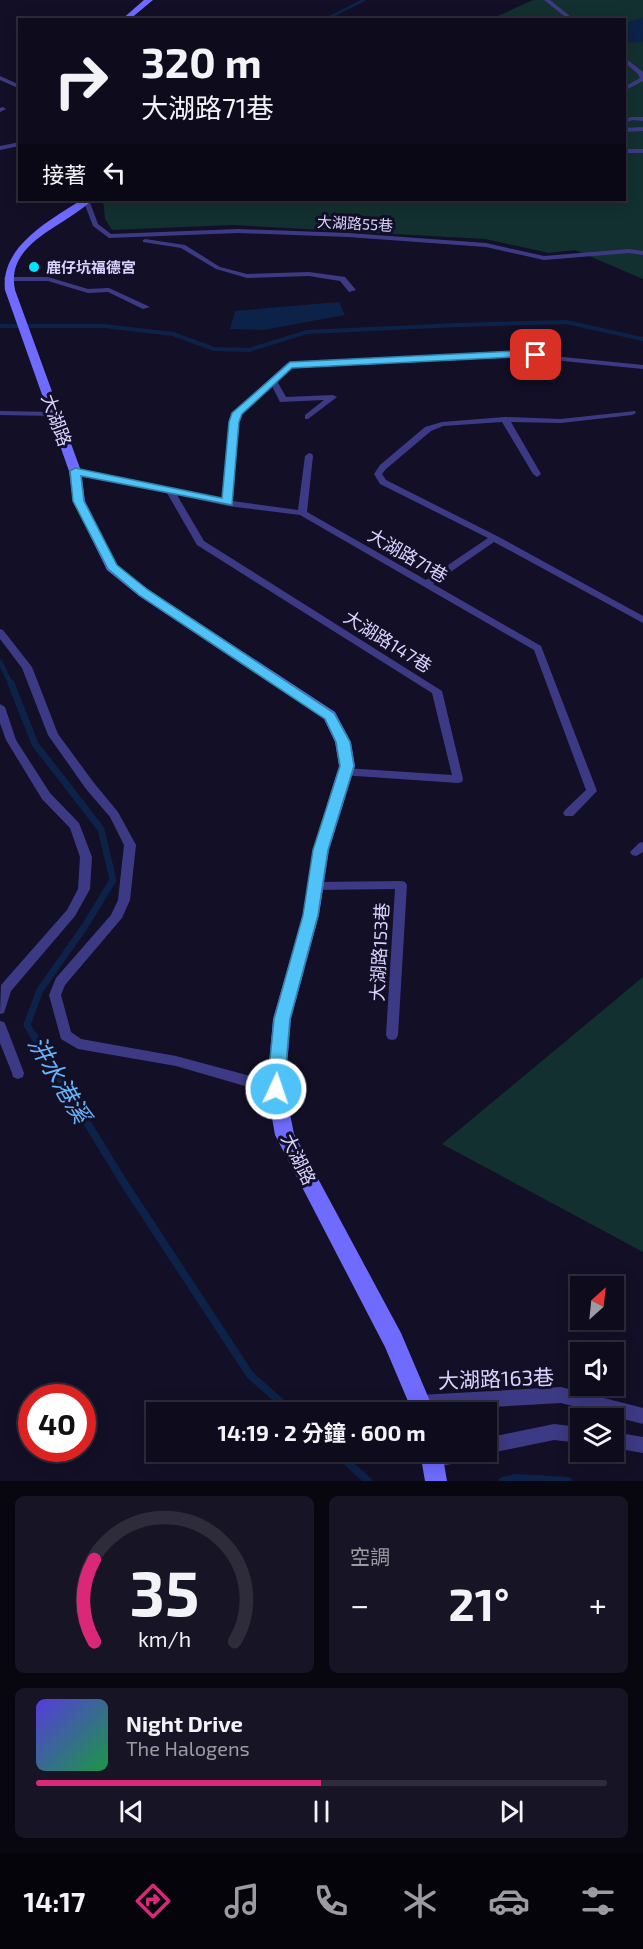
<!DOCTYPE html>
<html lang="zh-TW">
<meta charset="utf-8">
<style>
body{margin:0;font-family:"Exo 2","Noto Sans TC",sans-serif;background:#171425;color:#f1f3f6;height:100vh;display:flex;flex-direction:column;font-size:22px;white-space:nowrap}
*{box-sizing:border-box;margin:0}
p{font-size:20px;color:#9b9ba3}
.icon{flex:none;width:33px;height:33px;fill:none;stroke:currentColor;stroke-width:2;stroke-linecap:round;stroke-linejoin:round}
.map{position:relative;height:1481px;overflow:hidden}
.details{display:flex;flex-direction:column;gap:15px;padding:15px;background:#08060f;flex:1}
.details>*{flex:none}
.guide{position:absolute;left:18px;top:18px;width:608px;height:183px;border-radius:0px;box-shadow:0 3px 15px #0003,0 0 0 2px #2e2b3b;background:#0e0b1c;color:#f1f3f6;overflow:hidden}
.needle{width:39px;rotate:27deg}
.controls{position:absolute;left:570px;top:1276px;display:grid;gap:12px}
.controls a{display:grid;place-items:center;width:54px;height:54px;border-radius:0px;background:#0e0b1c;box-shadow:0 3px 15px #0003,0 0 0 2px #2e2b3b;font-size:30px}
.speed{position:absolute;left:18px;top:1384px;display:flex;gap:12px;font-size:30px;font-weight:700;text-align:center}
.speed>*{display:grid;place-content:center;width:78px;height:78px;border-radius:50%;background:#0e0b1c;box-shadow:0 3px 15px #0003,0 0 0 2px #2e2b3b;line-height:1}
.speed .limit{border:9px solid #d22;background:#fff;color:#111}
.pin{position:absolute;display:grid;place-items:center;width:51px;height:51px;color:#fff;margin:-26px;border-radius:12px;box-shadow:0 3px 9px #0006}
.me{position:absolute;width:66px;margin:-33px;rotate:3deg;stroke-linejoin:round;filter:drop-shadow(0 0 4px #0008)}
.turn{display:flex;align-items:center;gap:21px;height:126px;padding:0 24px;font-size:27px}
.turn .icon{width:78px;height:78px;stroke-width:2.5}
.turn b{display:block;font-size:42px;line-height:51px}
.then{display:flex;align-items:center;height:57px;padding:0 24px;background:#0003;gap:12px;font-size:22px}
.big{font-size:45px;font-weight:700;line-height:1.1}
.details .card{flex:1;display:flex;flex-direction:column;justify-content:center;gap:9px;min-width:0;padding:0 21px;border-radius:9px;background:#171425}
.details .dial{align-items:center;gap:0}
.dial svg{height:156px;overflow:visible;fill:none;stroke:#2e2b3b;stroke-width:7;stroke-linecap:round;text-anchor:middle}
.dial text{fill:#f1f3f6;stroke:none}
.song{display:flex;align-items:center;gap:18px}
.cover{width:72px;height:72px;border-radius:9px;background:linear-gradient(135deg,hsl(250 70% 55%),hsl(140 70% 35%))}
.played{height:6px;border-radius:3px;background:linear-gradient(90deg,#db2777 50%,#2e2b3b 50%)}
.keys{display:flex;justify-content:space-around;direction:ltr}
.heat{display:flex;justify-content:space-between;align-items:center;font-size:33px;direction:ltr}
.details .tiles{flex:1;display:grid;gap:15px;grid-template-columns:1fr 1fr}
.card:last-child{grid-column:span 2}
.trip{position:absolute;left:146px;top:1402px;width:351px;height:60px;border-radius:0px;background:#0e0b1c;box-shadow:0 3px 15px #0003,0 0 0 2px #2e2b3b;font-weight:700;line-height:60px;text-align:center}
.tab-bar{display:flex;height:96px;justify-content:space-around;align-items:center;background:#06040b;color:#9b9ba3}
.tab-bar .icon{width:42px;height:42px}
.tab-bar .active{color:#db2777}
.tab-bar b{font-size:27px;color:#f1f3f6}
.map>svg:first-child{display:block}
</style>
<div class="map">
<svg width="643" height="1481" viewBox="0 0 643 1481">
<rect width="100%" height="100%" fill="#130f26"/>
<path fill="#12302f" d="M533,0H643V279L575,250L549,253L485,239L233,225L112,230L105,219L103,200H624V20L491,19Z
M643,977V1252L442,1144Z"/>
<path fill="#0c2248" d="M643,18V42L624,43V23Z
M339,302L345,315L263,330L230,329L235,311Z"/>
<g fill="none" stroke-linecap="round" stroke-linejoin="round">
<path stroke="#0c2248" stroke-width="3" d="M324,20L364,0"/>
<path stroke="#0c2248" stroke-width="4" d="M0,326H104L173,334L214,349L249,350L307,332L458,325L566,322L643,339"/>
<path stroke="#0c2248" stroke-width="5" d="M0,662L11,684"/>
<path stroke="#0c2248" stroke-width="7" d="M11,683L35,744L101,829L113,880L85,926L40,990L27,1025L35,1038"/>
<path stroke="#0c2248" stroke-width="8" d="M34,1036L124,1183L250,1375L293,1413
M336,1452L368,1481
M503,1481L516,1478L568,1481"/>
<path fill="#3d3a85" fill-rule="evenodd" d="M544,0H550L575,20H569Z
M624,57L643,72V81L624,91V87L640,78L638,74L624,62Z
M0,76L20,85V89L0,80Z
M0,108L3,107L6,109L0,112Z
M631,117H643V121L633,120L624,123V119Z
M643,127V131L624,132V128Z
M20,142V146L0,150V146Z
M624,149H643V153H624Z
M83,200H89L98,224L111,234L238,229L348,233L486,243L544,256L629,249L643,251V255L629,253L544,260L486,247L348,237L238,233L109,238L93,226Z
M145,239L185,245L220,267L247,274L309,272L345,277L356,290L349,292L340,281L309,276L247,278L216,269L181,248L143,242V240Z
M5,277H48L88,289L109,288L150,307L143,309L108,292L88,293L48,281H8L4,279Z
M513,352L643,365V369L513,356L292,367L277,381L286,397L333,395L337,397L308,419H305V415L324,400L280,402L272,386L241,414L238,422L233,501L298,510L305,456L309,453L312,454L313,456L307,512L426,580L488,538L380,484L374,474L380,465L425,427L442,422L505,417L561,419L635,411L636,413L632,415L561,423L511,422L541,474L537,477L533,474L502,422L443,426L431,431L386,469L382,474L386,480L497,536L643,616V623L494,542L433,584L541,646L597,791L573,816H565L563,813L565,810L586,790L534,650L300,515L228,506L177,495L204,541L442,691L463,779L462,782L458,783L341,775L340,772L341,769L345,768L452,775L432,693L197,545L167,493L75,474L71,471L75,468L224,500L230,422L233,413L287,363L302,361Z
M0,411L55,412L59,414L55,416L0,415Z
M0,629L3,630L32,667L58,734L94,783L118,812L136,845L130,900L122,918L65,985L61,995L71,1032L81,1039L176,1056L276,1083L281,1085L283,1089L281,1093L276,1095L176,1066L78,1049L61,1039L49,995L56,978L111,915L118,900L124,845L110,817L86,789L48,735L22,668L0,639Z
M0,704L5,707L16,740L50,793L79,823L92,857L90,889L75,916L11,991L4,1013L0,1014L1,985L67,910L78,889L80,857L70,828L42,799L6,740L0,723Z
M643,842V852L636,856L632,855L630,852L639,843Z
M401,881L405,882L407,885L398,1035L396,1039L392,1040L388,1039L386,1035L395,889L315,890L311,889L309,886L311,883L315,882Z
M0,1021L4,1022L6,1026L24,1073L23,1077L18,1079L13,1077L12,1073L0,1043Z
M561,1387L643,1408V1424L561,1403L420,1411L415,1408L412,1403L415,1398L420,1395Z
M554,1424L580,1427V1443L554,1440L486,1454L482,1452H486V1438Z
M614,1432L643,1437V1453L614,1448Z
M432,1452H471L469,1458C458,1462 437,1470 426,1466L424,1460L426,1454Z"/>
<path fill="#6f6bff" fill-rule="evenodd" d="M144,0H153L129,20H121Z
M81,200H92C65,227 5,242 15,290L81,471L85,501L117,565L149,590L335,712L351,742L355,766L329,850L319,915L291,1019L285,1089L294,1134L401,1333L435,1413H413L385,1347L275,1135L267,1089L273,1019L303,915L313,850L339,766L335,742L324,719L139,596L107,570L73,501L69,471L5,290C0,246 51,220 81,200Z
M420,1452H442L447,1481H425Z"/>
</g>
<path fill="#4fc3f7" stroke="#337fa1" stroke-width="1.5" d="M513,351L536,352L541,355L536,358L513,357L292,368L242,414L239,422L232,505L81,476L84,501L117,565L148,590L334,713L350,742L354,766L328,850L318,915L290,1019L284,1089L282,1094L276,1096L270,1094L267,1089L274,1019L303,915L313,850L340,766L336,742L325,719L139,595L108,569L73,501L70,471L75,468L222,498L229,422L232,413L290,362Z"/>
<circle fill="#00e5ff" stroke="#130f26" stroke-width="2" cx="34" cy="267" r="6"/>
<g text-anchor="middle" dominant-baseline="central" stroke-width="6" stroke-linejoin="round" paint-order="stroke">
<g font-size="15" fill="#d9d4ff" stroke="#130f26">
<text transform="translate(355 223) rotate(3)">大湖路55巷</text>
</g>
<g font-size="15" font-weight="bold" fill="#d9d4ff" stroke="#130f26" text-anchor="start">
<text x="46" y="267">鹿仔坑福德宮</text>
</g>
<g font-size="18" fill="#d9d4ff" stroke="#130f26">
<text transform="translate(57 420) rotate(70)">大湖路</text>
<text transform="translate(408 555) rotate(30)">大湖路71巷</text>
<text transform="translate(388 641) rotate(32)">大湖路147巷</text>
<text transform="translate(379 952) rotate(-87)">大湖路153巷</text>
<text transform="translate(299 1159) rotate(64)">大湖路</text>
</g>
<g font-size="21" fill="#d9d4ff" stroke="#130f26">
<text transform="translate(496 1378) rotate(-2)">大湖路163巷</text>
</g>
<g font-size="24" font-style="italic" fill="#62b6ff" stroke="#130f26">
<text transform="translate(60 1079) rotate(59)">汫水港溪</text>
</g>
</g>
</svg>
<div class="controls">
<a><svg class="needle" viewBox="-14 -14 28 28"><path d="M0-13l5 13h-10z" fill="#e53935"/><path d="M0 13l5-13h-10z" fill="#9b9ba3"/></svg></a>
<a><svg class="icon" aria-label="sound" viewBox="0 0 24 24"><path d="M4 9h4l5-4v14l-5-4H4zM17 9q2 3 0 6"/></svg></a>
<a><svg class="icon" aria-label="layers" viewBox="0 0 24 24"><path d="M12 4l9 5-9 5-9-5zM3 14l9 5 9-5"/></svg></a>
</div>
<div class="speed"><div class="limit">40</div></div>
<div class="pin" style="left:536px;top:355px;background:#d93025"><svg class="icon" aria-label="arrive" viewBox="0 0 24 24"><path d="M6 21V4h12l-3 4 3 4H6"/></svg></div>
<svg class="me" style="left:276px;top:1089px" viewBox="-20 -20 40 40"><circle r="17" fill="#4fc3f7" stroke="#fff" stroke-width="3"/><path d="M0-11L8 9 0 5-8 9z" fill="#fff"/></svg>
<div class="trip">14:19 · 2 分鐘 · 600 m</div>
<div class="guide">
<div class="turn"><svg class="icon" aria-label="right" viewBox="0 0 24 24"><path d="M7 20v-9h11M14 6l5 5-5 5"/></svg><div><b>320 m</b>大湖路71巷</div></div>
<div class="then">接著<svg class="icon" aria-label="left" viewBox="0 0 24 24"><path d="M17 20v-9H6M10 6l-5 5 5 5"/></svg></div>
</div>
</div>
<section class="details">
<div class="tiles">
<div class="card dial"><svg viewBox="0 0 100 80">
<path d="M14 69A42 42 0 1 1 86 69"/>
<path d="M14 69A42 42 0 0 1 14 27" stroke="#db2777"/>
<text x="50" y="56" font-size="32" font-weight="700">35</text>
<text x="50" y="72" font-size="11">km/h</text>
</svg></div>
<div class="card"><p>空調</p>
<div class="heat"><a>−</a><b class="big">21°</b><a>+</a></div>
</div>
<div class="card">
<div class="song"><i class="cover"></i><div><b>Night Drive</b><p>The Halogens</p></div></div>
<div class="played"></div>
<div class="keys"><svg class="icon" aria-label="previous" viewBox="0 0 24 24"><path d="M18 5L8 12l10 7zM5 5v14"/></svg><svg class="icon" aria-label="pause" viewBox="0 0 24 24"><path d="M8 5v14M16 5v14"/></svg><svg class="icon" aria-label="next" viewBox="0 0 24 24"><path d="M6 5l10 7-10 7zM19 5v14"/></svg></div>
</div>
</div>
</section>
<nav class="tab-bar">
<b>14:17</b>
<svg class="icon active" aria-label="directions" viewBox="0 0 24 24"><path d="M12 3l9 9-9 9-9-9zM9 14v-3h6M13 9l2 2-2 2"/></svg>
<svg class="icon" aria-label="music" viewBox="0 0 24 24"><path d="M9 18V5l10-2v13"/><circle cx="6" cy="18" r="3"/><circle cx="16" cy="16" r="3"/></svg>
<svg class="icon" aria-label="phone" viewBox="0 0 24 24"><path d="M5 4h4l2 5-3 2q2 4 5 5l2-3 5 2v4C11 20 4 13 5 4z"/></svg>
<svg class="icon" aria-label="climate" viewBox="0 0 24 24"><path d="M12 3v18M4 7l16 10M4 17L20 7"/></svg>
<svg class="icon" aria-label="car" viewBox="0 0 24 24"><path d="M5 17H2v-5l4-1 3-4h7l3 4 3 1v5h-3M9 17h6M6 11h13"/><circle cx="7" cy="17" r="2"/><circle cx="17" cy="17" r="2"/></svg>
<svg class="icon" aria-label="filters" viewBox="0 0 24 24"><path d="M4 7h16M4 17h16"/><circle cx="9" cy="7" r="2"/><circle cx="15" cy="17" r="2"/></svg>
</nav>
